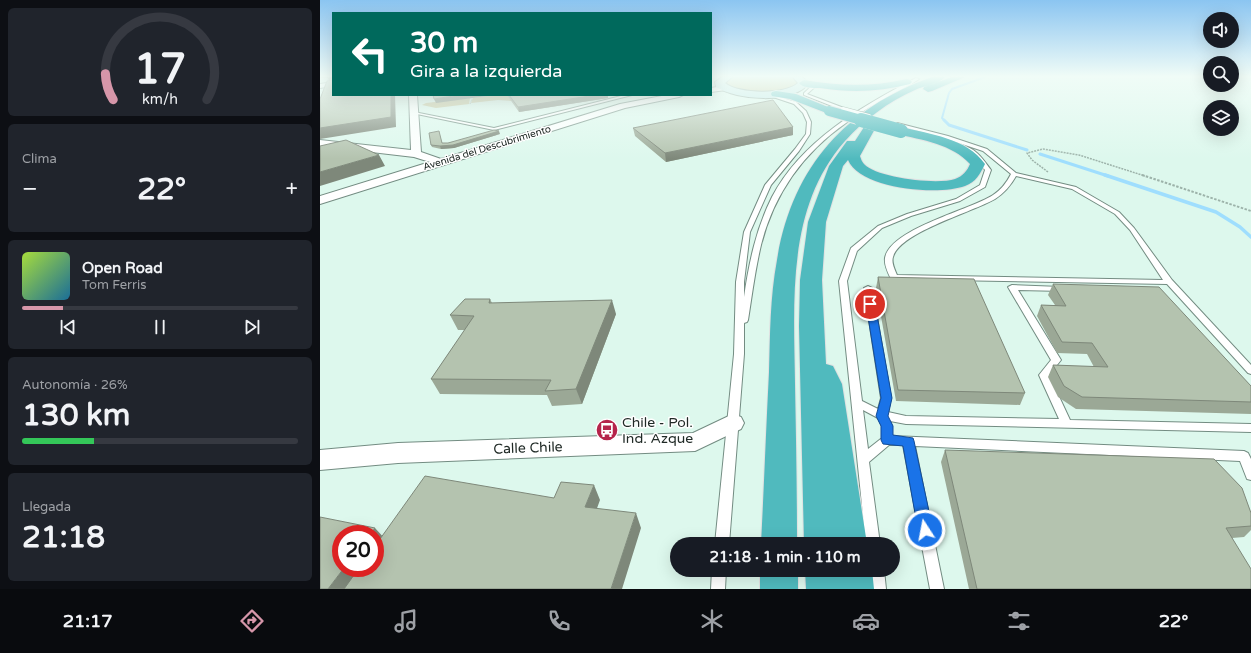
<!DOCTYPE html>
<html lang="es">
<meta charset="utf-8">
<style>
body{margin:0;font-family:"Varela Round",sans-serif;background:#20242c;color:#f1f3f6;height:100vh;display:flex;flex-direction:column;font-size:15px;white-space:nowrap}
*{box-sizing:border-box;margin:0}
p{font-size:13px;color:#9ea1a6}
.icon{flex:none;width:22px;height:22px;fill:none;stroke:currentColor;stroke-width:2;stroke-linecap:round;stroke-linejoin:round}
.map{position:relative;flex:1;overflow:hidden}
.details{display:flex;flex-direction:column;gap:8px;padding:8px;background:#0d0f14;width:320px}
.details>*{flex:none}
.banner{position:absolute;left:12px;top:12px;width:380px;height:84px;border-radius:0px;box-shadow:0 4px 16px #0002;background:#00695c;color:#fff;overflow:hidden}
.controls{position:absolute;left:883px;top:12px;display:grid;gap:8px}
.controls a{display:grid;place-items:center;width:36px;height:36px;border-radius:50%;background:#171b24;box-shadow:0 4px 16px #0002;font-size:20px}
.speed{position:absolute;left:12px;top:525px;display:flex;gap:8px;font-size:20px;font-weight:700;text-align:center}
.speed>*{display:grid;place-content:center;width:52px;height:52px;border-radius:50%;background:#171b24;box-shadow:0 4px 16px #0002;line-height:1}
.speed .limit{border:6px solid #d22;background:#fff;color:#111}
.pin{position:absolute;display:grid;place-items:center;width:34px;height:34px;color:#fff;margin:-17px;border:2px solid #fff;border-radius:50%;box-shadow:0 1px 4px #0007}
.me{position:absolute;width:44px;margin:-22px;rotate:349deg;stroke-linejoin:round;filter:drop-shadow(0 0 3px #0008)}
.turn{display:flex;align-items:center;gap:14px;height:84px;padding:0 12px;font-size:18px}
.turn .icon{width:52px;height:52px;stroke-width:2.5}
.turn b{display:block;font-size:28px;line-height:34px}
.big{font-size:30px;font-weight:800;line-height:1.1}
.details .card{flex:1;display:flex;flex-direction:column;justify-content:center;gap:6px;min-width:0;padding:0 14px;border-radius:6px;background:#20242c}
.details .dial{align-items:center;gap:0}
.dial svg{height:104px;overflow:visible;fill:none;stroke:#363941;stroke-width:7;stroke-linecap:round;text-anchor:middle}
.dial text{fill:#f1f3f6;stroke:none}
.song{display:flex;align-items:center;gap:12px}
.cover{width:48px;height:48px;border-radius:6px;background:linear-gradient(135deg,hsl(80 70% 55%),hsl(200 70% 35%))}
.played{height:4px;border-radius:2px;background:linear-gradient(90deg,#d696a9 15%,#363941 15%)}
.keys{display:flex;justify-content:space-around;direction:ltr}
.heat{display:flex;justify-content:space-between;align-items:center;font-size:22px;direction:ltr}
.charge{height:6px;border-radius:3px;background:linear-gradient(90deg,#34c759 26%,#363941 0)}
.trip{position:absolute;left:350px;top:537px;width:230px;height:40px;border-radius:20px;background:#171b24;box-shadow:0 4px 16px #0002;font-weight:800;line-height:40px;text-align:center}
.menu{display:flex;height:64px;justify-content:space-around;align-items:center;background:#090b0e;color:#9ea1a6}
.menu .icon{width:28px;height:28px}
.menu .on{color:#d696a9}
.menu b{font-size:18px;color:#f1f3f6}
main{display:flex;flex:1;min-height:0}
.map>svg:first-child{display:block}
</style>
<main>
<section class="details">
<div class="card dial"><svg viewBox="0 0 100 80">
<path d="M14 69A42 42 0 1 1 86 69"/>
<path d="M14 69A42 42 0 0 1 8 49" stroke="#d696a9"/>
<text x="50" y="56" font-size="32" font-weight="700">17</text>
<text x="50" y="72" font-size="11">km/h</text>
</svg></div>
<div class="card"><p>Clima</p>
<div class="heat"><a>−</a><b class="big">22°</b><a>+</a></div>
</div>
<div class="card">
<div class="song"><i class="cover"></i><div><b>Open Road</b><p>Tom Ferris</p></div></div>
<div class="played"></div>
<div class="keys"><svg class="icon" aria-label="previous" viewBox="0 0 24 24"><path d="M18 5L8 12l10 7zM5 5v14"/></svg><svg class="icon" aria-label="pause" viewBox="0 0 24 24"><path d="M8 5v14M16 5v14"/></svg><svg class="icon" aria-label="next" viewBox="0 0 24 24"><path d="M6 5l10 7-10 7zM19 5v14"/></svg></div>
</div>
<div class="card"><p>Autonomía · 26%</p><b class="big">130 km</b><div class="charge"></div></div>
<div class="card"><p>Llegada</p><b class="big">21:18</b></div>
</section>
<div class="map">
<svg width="931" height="589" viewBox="0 0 931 589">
<rect width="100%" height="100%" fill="#ddf8ed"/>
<path fill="#c7c595" d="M413,77H471L476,79L478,84C464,93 430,96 414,90C410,89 407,85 404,82Z
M175,95H187L192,101L178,100L151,103L153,98Z
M150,98L149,104L116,108L102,105L106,103Z"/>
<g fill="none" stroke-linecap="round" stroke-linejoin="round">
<path stroke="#9fdefe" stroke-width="2" d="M625,121L622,118L629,93L632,89L665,77"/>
<path stroke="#9fdefe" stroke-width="3" d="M624,120L629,125L707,150
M720,154L788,176"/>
<path stroke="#9fdefe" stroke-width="3.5" d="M785,175L896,212L920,227L931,237"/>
<g stroke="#738c82" stroke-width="2">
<path id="service" d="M596,78L599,79C591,85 581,89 572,94C556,103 541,112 526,123C483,153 454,194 441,245C435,270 432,295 428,320L427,322L424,323V354L409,544H395L414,354L416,282L424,232L445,185L475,149L486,134L487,122L483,113L474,104L447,95L449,94L476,102L486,111L491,122L490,134L479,151L451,185L430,232L424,282V297C429,263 436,229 452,197C482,140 541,107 596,78Z
M494,84L497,85L487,94L524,108V110H522L484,95V93Z
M305,95H312L174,130L92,113L94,112L174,128Z
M577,123L628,136L667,149L696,173L756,187L799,212L814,228L852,280L931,365V374L928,373L847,284L571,279C568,273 564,265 565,258C570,229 650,210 673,195C681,190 687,182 691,174L663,151L624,138L577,125ZM696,176L752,189L795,214L810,230L843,280L577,275C575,270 571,263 573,257C580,232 653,212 675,199C684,193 691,185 696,176Z
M643,147C656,147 664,161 671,170L665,187L640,201L591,216L562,228L537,251L527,281L542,401L558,409L561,398L544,288L548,286L552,288L571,398L568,412L586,416L739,419L719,375L731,360L688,287L692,285L741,287H744L745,289L744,291L698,290L741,360L729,375L750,420L931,424V432L586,424L570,421L572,426V436L924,451L928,453L931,459V480L927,479L920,461L595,446L624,589H610L583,445H569L549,462L560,544H546L519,281L531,248L558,226L587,214L636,199L660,185L665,170L655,156L643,149ZM543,410L558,418L562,426V438L548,449Z
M392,570H406L405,589H391Z
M550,570H564L566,589H552Z"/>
</g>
<g stroke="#738c82" stroke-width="2">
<path id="minor" d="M13,82V86L0,88V84Z
M403,86H406V90L391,92V88Z
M89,95H97L101,152L121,159L300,104L347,95H363L359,97L305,108L0,204V196L110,162L94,157L0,146V140L91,150Z
M413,414L421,417L424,423L421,429L375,451L78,463L0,470V450L78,443L373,433Z"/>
</g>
<g stroke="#738c82" stroke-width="2">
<path id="secondary" d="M402,77H412L405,83C418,94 465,95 478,83L473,77H482L489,83C473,105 417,100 396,87L395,82Z"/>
</g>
<g stroke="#e0e1e1" stroke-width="2">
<path id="trunk" d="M612,77H625C619,84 603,86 595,90C568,102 544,120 525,141C466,208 474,301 475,384C476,437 477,491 477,544H441C444,487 446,429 449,372C450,335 450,297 457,260C472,168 525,108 612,77Z
M632,77H645L612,91L608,92L603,89L604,87Z
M587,79L590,80L592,82L590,84C560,92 531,93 500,88C493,88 483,88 479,83L484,80C519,86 552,87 587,79Z
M456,91L476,94L513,109L515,111L509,114L470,99L452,96L451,94L452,92Z
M550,123L556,127L540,156C541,159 542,162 544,164C557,178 617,185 635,179C643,176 647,171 650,164C632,144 602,140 577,134L575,131L581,127C609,134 647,138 665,164C660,174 656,182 645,186C618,196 540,189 528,160L523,166L506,222L502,280L506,364L513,366L522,384L547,544H484L479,326L480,280L488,222L509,166L527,141H535L546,124Z
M440,570H478V589H440Z
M485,570H552L554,589H486Z"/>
</g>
<path stroke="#9db3aa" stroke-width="1" stroke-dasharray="1.5 1" stroke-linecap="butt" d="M150,104L152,99"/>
<path stroke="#9db3aa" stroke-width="1.5" stroke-dasharray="2 1" stroke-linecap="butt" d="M728,172L712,160L707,153L723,149L759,155L825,176"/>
<path stroke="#9db3aa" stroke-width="2" stroke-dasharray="2.5 1.5" stroke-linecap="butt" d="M822,175L931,211"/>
<use href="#service" fill="#fff" fill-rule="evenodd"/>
<use href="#minor" fill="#fff" fill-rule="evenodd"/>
<use href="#secondary" fill="#bde5e7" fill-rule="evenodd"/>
<use href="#trunk" fill="#50babe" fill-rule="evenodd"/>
<g stroke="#738c82" stroke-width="5" stroke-linecap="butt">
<path id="service-bridge" d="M523,109L549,116"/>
</g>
<g stroke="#e0e1e1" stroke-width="12" stroke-linecap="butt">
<path id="trunk-bridge-far1" d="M509,111L545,121"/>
</g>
<g stroke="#e0e1e1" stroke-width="14" stroke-linecap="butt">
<path id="trunk-bridge" d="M541,120L581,131"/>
</g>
<use href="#service-bridge" stroke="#fff" stroke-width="4"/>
<use href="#trunk-bridge-far1" stroke="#50babe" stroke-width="10"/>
<use href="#trunk-bridge" stroke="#50babe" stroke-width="14"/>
</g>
<path fill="#9ba896" d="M0,77H13V78L9,80L8,78H0Z
M187,95H294L288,96V98L199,112Z
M473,127V135L346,162L315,136L313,128Z
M119,131L122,143H128L180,134L134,148L121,149L112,147L111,145Z
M558,277L705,393L700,405L576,401L556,288Z
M733,284L931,386V414L756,409L738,397L728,377L733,365L774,367L767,354L737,353L717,316L721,305H735L728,295Z
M170,299L172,303L296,314L262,404L232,406L227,395L120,394L111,379L145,330H138L130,315Z
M625,450L931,513V530L924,537L912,538L931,589H649L621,462Z"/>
<path fill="#7e887a" d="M7,77H13V78L9,80Z
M71,95H75L76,127L0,139V128Z
M140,95H175L116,103L114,99Z
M276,95H294L288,96V98L199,112L198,107Z
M473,127V135L346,162L345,153Z
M179,131L180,134L134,148L121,149L120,146Z
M59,155L65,166L0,186V172Z
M292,300L296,314L262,404L256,389Z
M274,485L280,500L272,522L265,507Z
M316,513L321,528L302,589H291Z
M55,528L66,540L55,554V534H50Z
M24,568H44L29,589H8Z"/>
<path fill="#b4c3af" stroke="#7e887a" d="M13,80V95H71V117L0,128V99L7,81Z
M113,95H140L114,99Z
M189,95H276L198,107Z
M453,100L473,127L345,153L313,128Z
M174,130L179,131L133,145L120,146L111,145L109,133L119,131L122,143H128Z
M26,140L59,155L0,172V146Z
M558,277L654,279L705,393L578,390Z
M733,284L839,287L931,386V402L762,397L744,386L733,365L788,367L772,343L742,342L721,305L746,306Z
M145,299H170L169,303L292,300L256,389L225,391L231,380L111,379L154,316L130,315Z
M625,450L894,459L922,488L931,513V526L906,528L931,569V589H657Z
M105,476L234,498L241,482L274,485L265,507L316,513L291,589H24L39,568H55V546Z
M0,517L55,528L50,534H21V568H24L8,589H0Z"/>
<linearGradient id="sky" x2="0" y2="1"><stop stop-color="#8bc5f1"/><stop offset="0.48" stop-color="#f0fcf7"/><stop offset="1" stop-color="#f0fcf7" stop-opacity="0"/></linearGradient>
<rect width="931" height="159" fill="url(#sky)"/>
<path fill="#1a73e8" stroke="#114b97" d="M550,301L555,304L572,398L568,416L573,426V435L593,438L594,441L613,530L610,535L605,537L600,535L598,530L583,446L563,444L561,440V426L556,416L561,398L546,304Z"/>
<defs>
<g id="bus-disc" transform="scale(1.15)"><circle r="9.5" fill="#b5244b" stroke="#fff"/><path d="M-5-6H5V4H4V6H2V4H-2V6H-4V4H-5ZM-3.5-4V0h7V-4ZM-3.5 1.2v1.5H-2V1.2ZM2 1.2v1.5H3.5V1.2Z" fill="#fff"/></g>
</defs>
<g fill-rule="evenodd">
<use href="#bus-disc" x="287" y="430"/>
</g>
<g text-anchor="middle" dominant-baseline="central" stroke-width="3" stroke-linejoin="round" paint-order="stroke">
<g font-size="10" fill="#202a26" stroke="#fff">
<text transform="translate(167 148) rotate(-17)">Avenida del Descubrimiento</text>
</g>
<g font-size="14" fill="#202a26" stroke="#fff" text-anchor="start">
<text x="302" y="422">Chile - Pol.<tspan x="302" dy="16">Ind. Azque</tspan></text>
</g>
<g font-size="14" fill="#202a26" stroke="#fff">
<text transform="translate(208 448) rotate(-2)">Calle Chile</text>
</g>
</g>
</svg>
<div class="controls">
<a><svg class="icon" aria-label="sound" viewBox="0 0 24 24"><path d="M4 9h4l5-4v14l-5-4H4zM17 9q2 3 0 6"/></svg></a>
<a><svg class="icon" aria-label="search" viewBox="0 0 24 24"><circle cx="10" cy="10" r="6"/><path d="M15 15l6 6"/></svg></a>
<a><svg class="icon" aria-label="layers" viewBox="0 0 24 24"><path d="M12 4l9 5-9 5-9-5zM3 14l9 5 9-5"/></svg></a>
</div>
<div class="speed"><div class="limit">20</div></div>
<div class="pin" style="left:550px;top:304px;background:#d93025"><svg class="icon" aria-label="arrive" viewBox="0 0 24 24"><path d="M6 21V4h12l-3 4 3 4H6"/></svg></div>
<svg class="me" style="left:605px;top:530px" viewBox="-20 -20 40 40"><circle r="17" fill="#1a73e8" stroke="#fff" stroke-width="3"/><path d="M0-11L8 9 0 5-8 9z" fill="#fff"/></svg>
<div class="trip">21:18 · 1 min · 110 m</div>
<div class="banner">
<div class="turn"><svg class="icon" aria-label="left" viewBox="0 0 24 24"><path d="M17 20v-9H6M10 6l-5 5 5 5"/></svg><div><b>30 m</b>Gira a la izquierda</div></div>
</div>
</div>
</main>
<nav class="menu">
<b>21:17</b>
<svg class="icon on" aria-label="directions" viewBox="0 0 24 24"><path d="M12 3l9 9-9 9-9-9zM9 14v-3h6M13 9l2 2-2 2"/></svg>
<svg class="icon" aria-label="music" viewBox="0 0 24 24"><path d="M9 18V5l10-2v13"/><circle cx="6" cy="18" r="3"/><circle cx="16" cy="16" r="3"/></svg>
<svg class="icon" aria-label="phone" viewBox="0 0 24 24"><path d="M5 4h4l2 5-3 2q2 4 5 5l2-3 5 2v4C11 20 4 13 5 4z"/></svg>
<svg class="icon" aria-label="climate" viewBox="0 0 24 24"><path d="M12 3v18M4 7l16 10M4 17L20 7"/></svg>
<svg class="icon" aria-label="car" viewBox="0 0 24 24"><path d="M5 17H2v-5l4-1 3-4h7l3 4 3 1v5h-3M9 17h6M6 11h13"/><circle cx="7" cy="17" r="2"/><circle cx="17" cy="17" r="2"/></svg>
<svg class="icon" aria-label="filters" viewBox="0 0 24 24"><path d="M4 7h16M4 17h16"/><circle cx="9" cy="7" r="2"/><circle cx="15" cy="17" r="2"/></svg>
<b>22°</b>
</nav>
